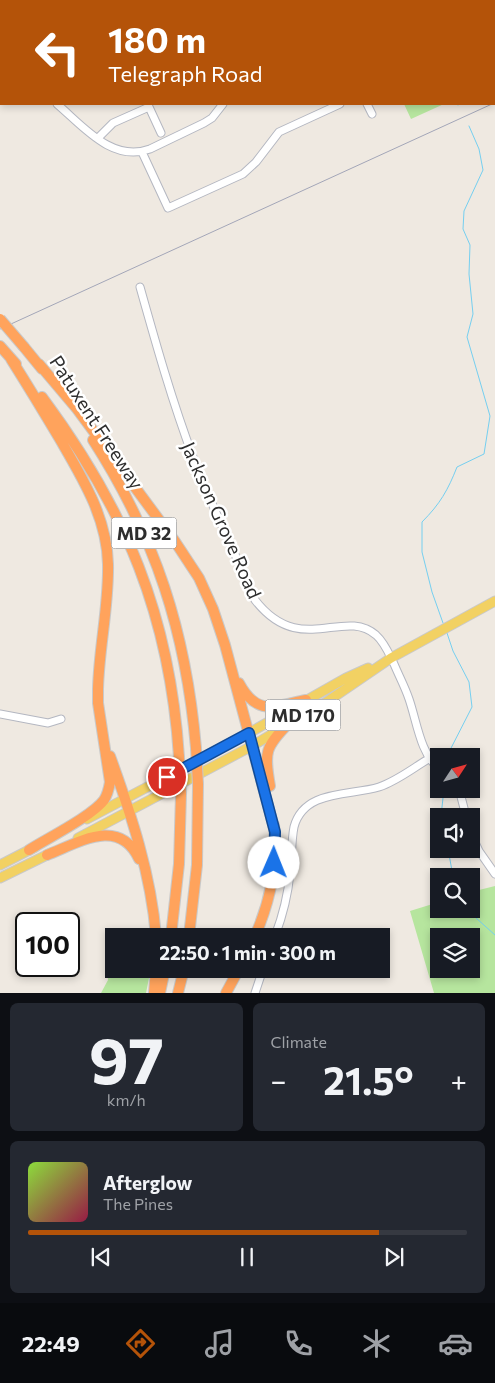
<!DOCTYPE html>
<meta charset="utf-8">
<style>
body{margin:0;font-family:Commissioner,sans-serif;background:#242831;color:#f1f3f6;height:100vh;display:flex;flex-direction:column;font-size:19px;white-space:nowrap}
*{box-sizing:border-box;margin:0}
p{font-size:16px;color:#9ea1a6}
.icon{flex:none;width:28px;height:28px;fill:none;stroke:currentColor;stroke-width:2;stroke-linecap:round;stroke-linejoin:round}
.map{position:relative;height:993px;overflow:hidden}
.panel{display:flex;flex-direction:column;gap:10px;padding:10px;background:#0d0f14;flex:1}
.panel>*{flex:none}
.hud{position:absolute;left:0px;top:0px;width:495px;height:105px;box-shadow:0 2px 8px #0003;background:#b45309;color:#fff;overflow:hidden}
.needle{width:32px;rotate:54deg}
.controls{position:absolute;left:430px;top:748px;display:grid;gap:10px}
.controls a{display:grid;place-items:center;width:50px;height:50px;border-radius:0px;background:#171b24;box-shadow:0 2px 8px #0003;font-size:25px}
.speed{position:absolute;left:15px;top:912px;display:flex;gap:10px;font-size:25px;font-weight:700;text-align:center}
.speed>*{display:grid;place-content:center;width:65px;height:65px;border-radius:50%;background:#171b24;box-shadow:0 2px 8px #0003;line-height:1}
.speed .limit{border:2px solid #111;border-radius:8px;background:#fff;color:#111}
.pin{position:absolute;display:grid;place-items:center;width:42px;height:42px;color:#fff;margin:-21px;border:2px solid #fff;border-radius:50%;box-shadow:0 1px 5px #0007}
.me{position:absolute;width:55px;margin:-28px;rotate:1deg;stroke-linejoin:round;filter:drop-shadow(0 0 4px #0008)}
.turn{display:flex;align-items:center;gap:18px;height:105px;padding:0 25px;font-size:22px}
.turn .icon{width:65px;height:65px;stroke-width:2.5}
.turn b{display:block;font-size:35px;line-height:42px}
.big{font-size:38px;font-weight:700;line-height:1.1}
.panel .tile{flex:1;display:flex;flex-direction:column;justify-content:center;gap:8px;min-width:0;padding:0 18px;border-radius:8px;background:#242831}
.panel .dial{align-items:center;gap:0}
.dial b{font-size:65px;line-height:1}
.song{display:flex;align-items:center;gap:15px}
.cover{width:60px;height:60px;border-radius:8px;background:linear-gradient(135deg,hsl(90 70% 55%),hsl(340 70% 35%))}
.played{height:5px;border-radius:2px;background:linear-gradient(90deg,#b45309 80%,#363941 80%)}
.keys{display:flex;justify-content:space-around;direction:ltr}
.heat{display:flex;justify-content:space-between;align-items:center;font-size:28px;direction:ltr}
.panel .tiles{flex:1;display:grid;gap:10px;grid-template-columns:1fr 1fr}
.tile:last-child{grid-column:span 2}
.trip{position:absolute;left:105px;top:928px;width:285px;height:50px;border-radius:0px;background:#171b24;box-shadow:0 2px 8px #0003;font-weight:700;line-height:50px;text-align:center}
.tab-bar{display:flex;height:80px;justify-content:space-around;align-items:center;background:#090b0e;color:#9ea1a6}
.tab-bar .icon{width:35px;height:35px}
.tab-bar .active{color:#b45309}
.tab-bar b{font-size:22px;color:#f1f3f6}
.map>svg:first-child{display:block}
</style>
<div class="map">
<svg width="495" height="993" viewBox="0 0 495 993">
<rect width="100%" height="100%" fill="#efe9e1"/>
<path fill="#b6e59e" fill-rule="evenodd" d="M404,104H444L411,119Z
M495,886V993H434L410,911L439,902V909H471V892ZM471,936V969H439V936Z
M114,968L149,969V978L146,993H101L108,980L107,970Z"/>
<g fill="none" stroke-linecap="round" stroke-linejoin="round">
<path stroke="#75cff0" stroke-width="1" d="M420,0L421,1
M445,1L447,0
M458,104V105
M443,623L432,592L422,552V522C440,504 448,490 457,467L484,454L490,416L467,337L473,314L469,274L470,245L463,229L464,211L483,170L479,149L469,126
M447,633L453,651L469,682L472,707L447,756
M441,816L444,789
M448,849L453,876
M466,909L495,935"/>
<g stroke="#b4b7c1" stroke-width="9">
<path id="minor" d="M8,0L9,1
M57,0L58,1
M320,0V1
M32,1L33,0
M0,36L1,35
M0,55L1,56
M57,104C83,126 112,163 150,149L204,123L212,118L223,104
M367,104L372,114
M98,138L113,123L149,107L161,133
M142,152L168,208L243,174L256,162L279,132L340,104
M140,287C156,344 172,401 193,457C211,506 235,552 255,600C300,658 343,607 376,635C385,643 389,654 394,664C399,676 405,687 409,699C417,722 420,753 439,769
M0,714L48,723L61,719
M459,789L466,816
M471,834L479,851L495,874
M275,936C283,915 288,895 290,873C292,858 291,842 294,827C304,789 351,796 379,787C397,781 413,768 430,758
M255,993L263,969"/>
</g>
<g stroke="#c9c9c9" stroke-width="11">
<path id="major" d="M87,819L249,733L346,678L368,668
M78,838L252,746L328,701L391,658L495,601
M0,865L35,847
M0,878L51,853"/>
</g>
<g stroke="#c9c9c9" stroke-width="12">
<path id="highway" d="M0,346L16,364
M24,347L42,369
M11,359C28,386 45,414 61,441C83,479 107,518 108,564C109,606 99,647 98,689V703L110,782C109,788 108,794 104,800C92,816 48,838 29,850
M39,364L77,409L174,540L199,578L213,609L225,645L275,832
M42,397C126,510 170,616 179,757
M93,440C156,538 186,632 196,748
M239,683C257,717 275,706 306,700
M110,756C131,814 151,874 156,936
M270,786C264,752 265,747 289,723
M47,855C78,843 119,816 139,859
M171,936L179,864L181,794
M189,936L197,865L198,784
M255,936C270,902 278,863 274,825
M154,993L156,969
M160,993L165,969
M178,993L184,969
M226,993L239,969"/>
</g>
<use href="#minor" stroke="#fff" stroke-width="7"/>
<use href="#major" stroke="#f2d163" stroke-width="9"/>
<use href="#highway" stroke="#ffa35c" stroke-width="10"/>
<path stroke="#a3a6b8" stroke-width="1" d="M494,96L495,95
M0,329L492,104"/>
<g stroke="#c9c9c9" stroke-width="12" stroke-linecap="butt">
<path id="highway-bridge" d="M0,319L24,347
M196,748L198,784
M179,757L181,794"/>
</g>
<use href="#highway-bridge" stroke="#ffa35c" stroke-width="10"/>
</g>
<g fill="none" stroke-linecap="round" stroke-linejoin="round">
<g stroke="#114b97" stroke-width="12">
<path id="route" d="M167,777L249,733L275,832L274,863"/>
</g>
<use href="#route" stroke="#1a73e8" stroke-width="9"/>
</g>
<g text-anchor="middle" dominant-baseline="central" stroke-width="5" stroke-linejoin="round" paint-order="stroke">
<g fill="#fff" stroke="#6d6d6d" stroke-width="1">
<rect x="111.5" y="517.5" width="65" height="31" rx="4"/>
<rect x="265.5" y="699.5" width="75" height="31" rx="4"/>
</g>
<g font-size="18" font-weight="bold" fill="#2e2e2e">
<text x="144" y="533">MD 32</text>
<text x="303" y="715">MD 170</text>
</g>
<g font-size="19" fill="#2e2e2e" stroke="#fff">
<text transform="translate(97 422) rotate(57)">Patuxent Freeway</text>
<text transform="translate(222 520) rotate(66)">Jackson Grove Road</text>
</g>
</g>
</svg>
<div class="controls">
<a><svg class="needle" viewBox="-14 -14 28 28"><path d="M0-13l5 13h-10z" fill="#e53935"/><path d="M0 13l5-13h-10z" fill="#9ea1a6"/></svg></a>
<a><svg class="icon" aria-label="sound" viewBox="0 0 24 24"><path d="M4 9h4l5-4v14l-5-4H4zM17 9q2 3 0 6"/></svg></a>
<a><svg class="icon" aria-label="search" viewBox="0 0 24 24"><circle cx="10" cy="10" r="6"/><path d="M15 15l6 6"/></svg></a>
<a><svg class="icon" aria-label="layers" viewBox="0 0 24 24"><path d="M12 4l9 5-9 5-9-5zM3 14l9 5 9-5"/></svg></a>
</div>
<div class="speed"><div class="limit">100</div></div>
<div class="pin" style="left:167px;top:777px;background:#d93025"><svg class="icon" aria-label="arrive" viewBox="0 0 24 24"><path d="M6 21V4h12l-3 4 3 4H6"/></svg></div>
<svg class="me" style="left:274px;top:863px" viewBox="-20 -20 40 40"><circle r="19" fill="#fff"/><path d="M0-13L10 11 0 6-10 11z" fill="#1a73e8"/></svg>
<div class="trip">22:50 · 1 min · 300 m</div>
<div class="hud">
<div class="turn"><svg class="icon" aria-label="left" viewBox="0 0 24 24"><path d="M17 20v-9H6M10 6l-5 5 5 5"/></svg><div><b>180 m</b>Telegraph Road</div></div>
</div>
</div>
<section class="panel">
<div class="tiles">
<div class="tile dial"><b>97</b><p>km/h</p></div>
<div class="tile"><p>Climate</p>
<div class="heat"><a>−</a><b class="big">21.5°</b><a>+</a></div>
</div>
<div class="tile">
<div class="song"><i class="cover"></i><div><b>Afterglow</b><p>The Pines</p></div></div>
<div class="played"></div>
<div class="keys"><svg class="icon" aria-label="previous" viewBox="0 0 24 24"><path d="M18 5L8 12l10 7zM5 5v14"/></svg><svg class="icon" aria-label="pause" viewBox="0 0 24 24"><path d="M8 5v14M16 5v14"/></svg><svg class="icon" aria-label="next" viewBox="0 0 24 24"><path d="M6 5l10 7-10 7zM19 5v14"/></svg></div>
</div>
</div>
</section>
<nav class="tab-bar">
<b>22:49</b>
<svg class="icon active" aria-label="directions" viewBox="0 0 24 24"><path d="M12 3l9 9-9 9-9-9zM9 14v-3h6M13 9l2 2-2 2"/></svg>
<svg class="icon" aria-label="music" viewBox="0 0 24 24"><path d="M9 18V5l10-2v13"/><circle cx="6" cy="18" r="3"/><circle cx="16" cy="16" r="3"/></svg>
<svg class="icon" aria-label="phone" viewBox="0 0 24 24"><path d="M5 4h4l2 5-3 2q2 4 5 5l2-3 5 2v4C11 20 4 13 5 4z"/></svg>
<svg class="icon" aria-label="climate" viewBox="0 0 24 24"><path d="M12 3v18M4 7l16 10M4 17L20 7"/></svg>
<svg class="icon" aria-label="car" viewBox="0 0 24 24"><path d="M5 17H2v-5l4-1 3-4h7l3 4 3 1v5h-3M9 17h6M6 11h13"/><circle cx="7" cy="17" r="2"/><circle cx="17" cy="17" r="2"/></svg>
</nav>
